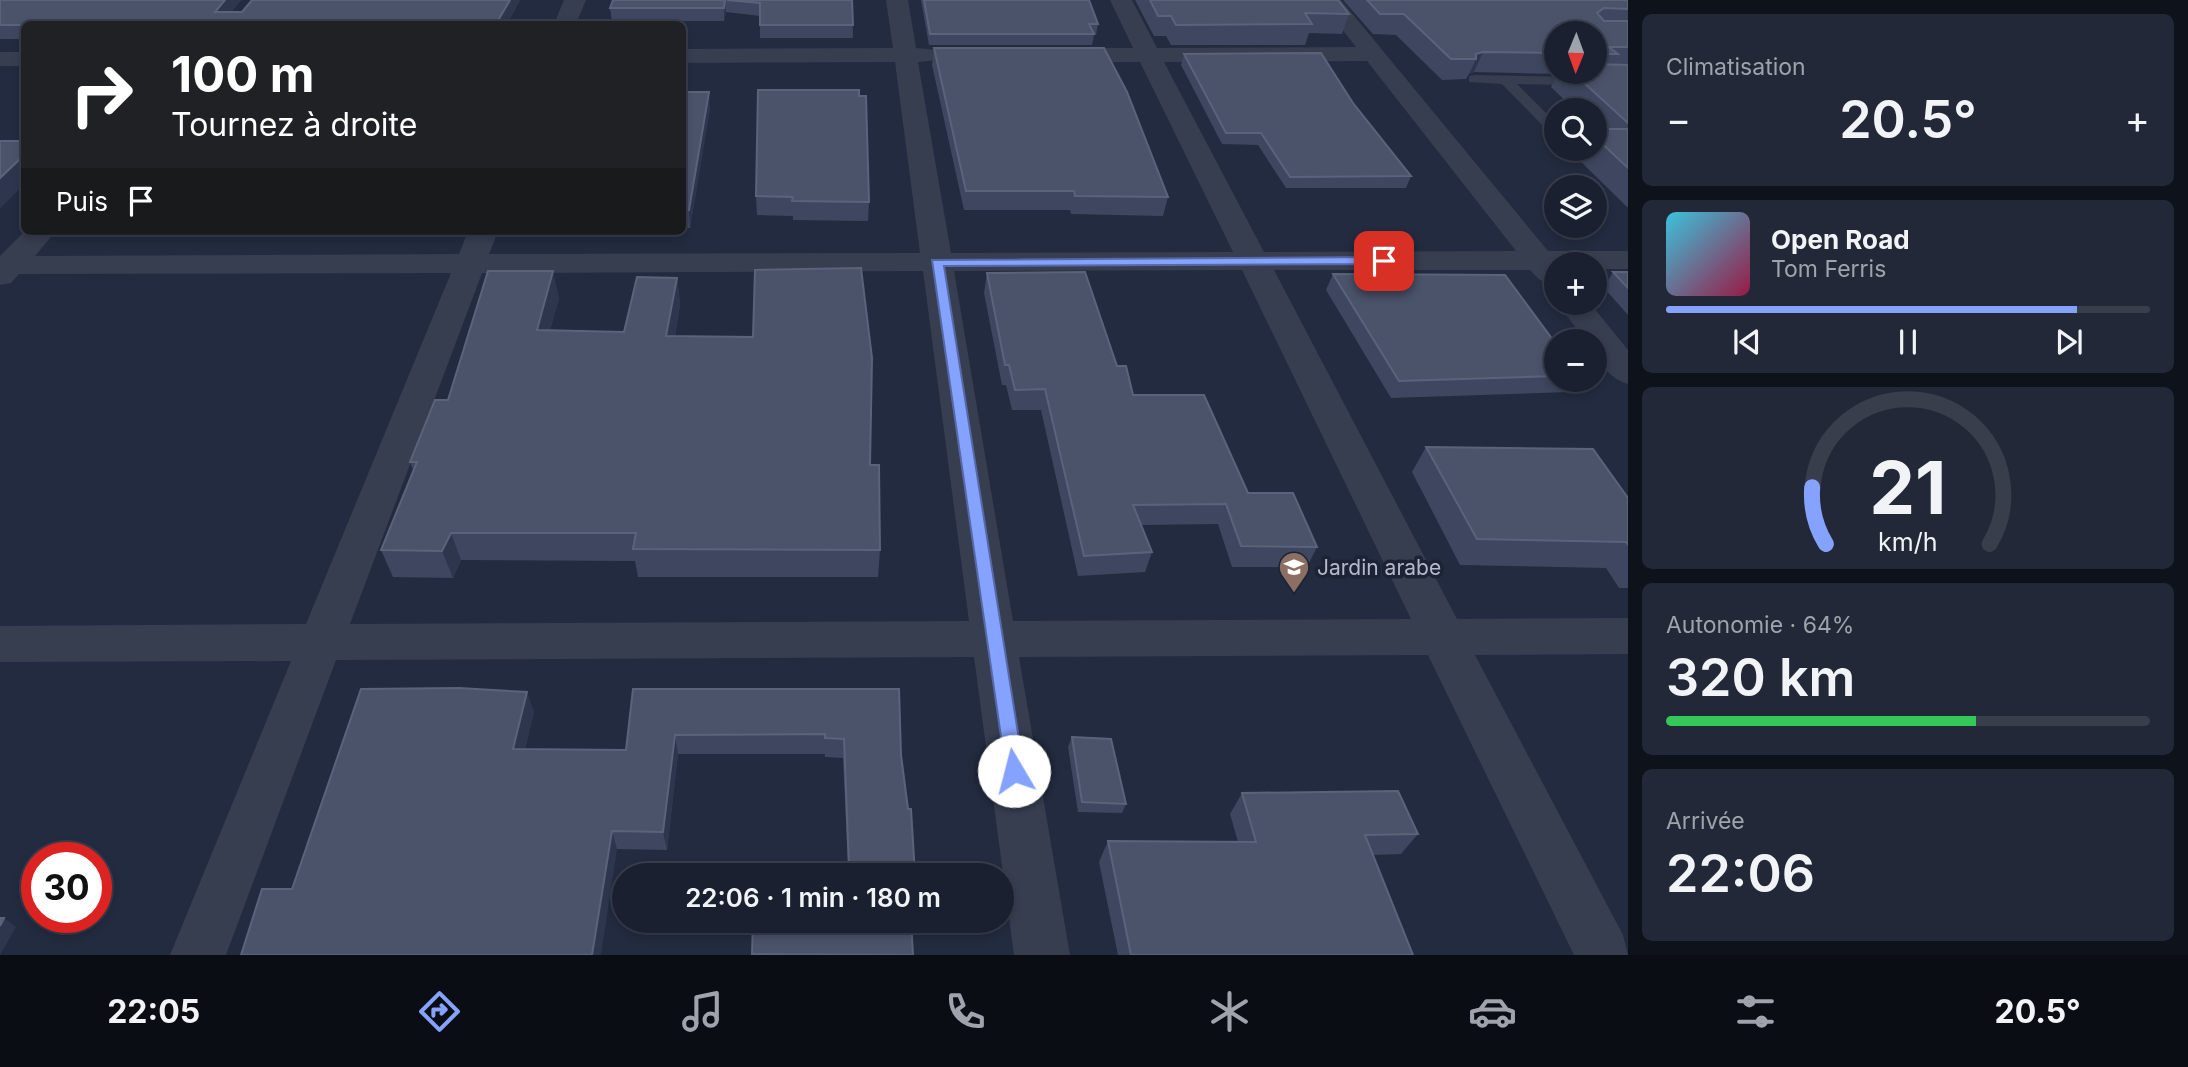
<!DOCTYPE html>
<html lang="fr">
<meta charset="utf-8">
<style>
body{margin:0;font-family:Inter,sans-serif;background:#232838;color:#f1f3f6;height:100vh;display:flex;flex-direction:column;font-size:26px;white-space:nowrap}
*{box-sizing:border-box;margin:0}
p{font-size:23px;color:#9fa3ab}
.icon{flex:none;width:38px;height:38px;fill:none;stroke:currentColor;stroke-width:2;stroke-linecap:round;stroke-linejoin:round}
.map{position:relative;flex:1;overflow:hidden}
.panel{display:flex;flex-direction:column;gap:14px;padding:14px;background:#0e121a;width:560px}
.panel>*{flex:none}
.top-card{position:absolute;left:21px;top:21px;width:665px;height:214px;border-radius:10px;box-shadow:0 4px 10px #0003,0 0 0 2px #383e4c;background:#202124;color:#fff;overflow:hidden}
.needle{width:46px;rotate:181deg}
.tools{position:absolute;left:1544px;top:21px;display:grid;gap:14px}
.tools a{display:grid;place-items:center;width:63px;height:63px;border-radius:50%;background:#1a2030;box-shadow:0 4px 10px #0003,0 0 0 2px #383e4c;font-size:35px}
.speed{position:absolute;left:21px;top:842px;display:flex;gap:14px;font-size:35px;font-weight:700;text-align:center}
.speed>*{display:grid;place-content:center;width:91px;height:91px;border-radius:50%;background:#1a2030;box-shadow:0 4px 10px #0003,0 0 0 2px #383e4c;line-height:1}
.speed .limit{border:10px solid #d22;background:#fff;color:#111}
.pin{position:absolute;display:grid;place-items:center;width:60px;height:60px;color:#fff;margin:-30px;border-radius:14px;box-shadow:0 4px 10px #0006}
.me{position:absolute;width:77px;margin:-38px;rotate:352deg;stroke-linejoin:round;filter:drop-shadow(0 0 5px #0008)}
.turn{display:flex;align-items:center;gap:24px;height:147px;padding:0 35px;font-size:32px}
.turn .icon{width:91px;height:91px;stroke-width:2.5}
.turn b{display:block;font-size:49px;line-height:60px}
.then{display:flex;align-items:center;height:66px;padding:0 35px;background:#0003;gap:14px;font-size:26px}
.big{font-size:52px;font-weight:600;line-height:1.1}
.panel .widget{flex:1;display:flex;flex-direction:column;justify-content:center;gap:10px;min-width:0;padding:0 24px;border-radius:10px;background:#232838}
.panel .dial{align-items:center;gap:0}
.dial svg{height:182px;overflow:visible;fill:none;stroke:#383e4c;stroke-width:7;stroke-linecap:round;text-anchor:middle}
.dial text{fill:#f1f3f6;stroke:none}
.song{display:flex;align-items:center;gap:21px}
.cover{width:84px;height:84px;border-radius:10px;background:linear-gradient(135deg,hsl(190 70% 55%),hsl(340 70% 35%))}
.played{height:7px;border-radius:4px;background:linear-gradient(90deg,#85a2ff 85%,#383e4c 85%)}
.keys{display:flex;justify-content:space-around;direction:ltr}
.heat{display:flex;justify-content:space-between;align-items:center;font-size:38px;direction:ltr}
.charge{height:10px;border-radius:5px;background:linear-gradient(90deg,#34c759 64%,#383e4c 0)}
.trip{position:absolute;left:612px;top:863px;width:402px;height:70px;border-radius:35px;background:#1a2030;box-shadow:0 4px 10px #0003,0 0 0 2px #383e4c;font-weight:600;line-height:70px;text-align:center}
.dock{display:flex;height:112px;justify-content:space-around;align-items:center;background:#0a0d13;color:#9fa3ab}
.dock .icon{width:49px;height:49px}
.dock .selected{color:#85a2ff}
.dock b{font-size:32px;color:#f1f3f6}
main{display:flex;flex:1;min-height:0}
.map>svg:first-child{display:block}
</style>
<main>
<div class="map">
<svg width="1628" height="955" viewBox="0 0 1628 955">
<rect width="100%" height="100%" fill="#232b40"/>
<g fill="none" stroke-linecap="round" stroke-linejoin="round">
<path fill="#373e50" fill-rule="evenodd" d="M1474,75L1628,78V86L1517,84L1555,122L1556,127L1545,128L1502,84L1469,82V76Z"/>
<path fill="#373e50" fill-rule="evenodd" d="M564,0H586L576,24H554Z
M886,0H908L916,48L938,50L942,55L938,60L918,62L951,253L1233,252L1140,62H1057L1049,60L1045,55L1049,50L1057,48H1133L1110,0H1132L1157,48L1356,47L1319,0H1341L1548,251H1628V269H1594V264H1556V282C1543,285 1538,279 1530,270H1274L1457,619L1628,618V654L1475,655L1623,935L1628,955H1574L1428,655L1019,657L1070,955H1014L974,657L336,660L226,955H170L291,661L0,662V626L306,624L451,273L19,274L11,283L0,285V256L25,231H56L35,256L459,254L468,231H498L489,254L920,253L895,62L682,63V49L893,48ZM1367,61L1516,251L1264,252L1164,62ZM1242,270L1411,619L1013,621L954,271ZM923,271L969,621L350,624L482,273Z
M0,52H24V66H0Z
M1557,303H1590L1628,350V384C1610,379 1594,360 1594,341H1586Z"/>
</g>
<path fill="#3e475f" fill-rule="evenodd" d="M0,0H241L231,12H242L252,0H520L507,24H24V39H0Z
M613,0H852L853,38H760V16L726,12L724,21H612L610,8Z
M921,0H1089L1098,24L1096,35H1094L1092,45H929Z
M1135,0H1338L1349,14L1342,34L1309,33L1305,45H1171L1166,36H1154Z
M1343,0H1628V207H1627L1573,154L1576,149H1594V129H1595L1594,128V110H1575L1551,87L1558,74L1474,72L1469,74L1466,79L1442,80L1396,35L1373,34ZM1556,33H1594V72H1556Z
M934,48L1168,197L1163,216L1071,214L1070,210H964L932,65Z
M1184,54L1353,103L1411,176L1406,188H1286L1258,145L1222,144L1181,65Z
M758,90L869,202L868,221L793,220V216L757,215L756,196Z
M682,92L710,108L690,228H682Z
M1613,272H1628V315L1604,288Z
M987,273L1117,366L1133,395L1248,493L1317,547L1307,567H1232L1218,524L1141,525L1152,552L1145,572L1078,576L1041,410H1012L1006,385H1002L984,293Z
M1333,274L1556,344V380H1577L1569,392L1391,398L1326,290Z
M677,278L680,304L675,336L870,465L880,550L878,577H638L635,561L461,560L453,578L393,577L381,550L413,470L410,462L448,400L559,298L550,330L624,332Z
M1426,447L1628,498V588H1619L1606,568L1460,565L1412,472Z
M633,689H899L901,755L915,862L848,867L843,758L825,757V754H678L667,850L617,849L292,889L534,712L525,749L626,750Z
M1072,737L1126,804L1122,813L1078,812L1068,747Z
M1242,793L1418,834L1401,854L1373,855L1413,955H1118L1099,862L1108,841L1238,842L1230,814Z
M753,920H914L913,931H912L913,955H752Z"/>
<path fill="#2e364e" d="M225,0H241L221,24L215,12Z
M510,0H520L507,24H496Z
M725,0L726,12L724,21V8Z
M1483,52L1474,72L1469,74L1476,59V54Z
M709,92L710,108L690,228L689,210Z
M24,155V184L0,209V178Z
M553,271L559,298L543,357L537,330Z
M677,278L680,304L670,364L666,336Z
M451,533L461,560L453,578L442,551Z
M527,692L534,712L520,768L513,749Z
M675,735L678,754L667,850L663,832Z
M612,831L617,849L601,955H592Z
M4,918L16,927L0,955V926Z"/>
<path fill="#4b536b" stroke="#5b637a" stroke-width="2" d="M0,0H225L215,12H242L252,0H510L496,24L24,25H0Z
M613,0H725L724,8H610Z
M727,0H852L853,25H760V3Z
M924,0H1089L1098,24H1089L1094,34H930Z
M1150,0H1338L1349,14L1305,13L1312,24L1176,25L1171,16H1158Z
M1367,0H1628V9L1604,8L1597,13L1604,21H1628V47H1609L1618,54H1594V33H1556V53L1483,52L1476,54V59H1451L1404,14H1380Z
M934,48H1104L1127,92L1168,197L1075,196L1074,191H966Z
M1321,53L1353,103L1411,176L1290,177L1261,133H1226L1184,54Z
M1594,64L1628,65V123L1572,72H1594Z
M758,90H859V96H866L869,202L792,201L793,197L756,196Z
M682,92H709L689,210H682Z
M1594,129H1628V168L1594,136Z
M0,141H24V155L0,178Z
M861,268L872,358L870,465H879L880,550L633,549L636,533H451L442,551L381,550L417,462H410L435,400H448L488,271H553L537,330L624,332L637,277L677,278L666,336L753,337L755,270Z
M1085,272L1117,366H1126L1133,395H1204L1248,493H1293L1317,547L1241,546L1226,504L1133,505L1152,552L1084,556L1045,389L1015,390L1009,365H1005L987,273Z
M1613,272H1628V288Z
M1333,274L1505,275L1556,344V376L1399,381Z
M1426,447L1593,449L1628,498V545L1626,542L1477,539Z
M459,688L527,692L513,749L626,750L633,689H899L901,755L908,809H911L915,875H756L757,866L849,867L844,739L825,738V734L675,735L663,832L612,831L592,955H241L262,889H292L361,689Z
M1072,737L1111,739L1126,804L1082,802Z
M1398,791L1418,834L1365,835L1413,955H1131L1108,841L1256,842L1242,793Z
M0,918H4L0,926Z
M753,920H911L913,955L752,954Z"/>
<path fill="#85a2ff" stroke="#5669a6" stroke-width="2" d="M1384,257L1390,261L1388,264L944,266L1024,771L1021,778L1014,780L1007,778L932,260Z"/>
<defs>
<g id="school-pin" transform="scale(1.575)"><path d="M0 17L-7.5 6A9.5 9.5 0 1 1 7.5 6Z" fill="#8d6e63" stroke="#1c2335"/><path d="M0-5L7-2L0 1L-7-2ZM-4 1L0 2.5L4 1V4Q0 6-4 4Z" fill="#fff"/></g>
</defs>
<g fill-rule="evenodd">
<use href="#school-pin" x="1294" y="567"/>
</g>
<g text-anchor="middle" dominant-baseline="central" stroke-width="7" stroke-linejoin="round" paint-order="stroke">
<g font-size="21" fill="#b4b9cb" stroke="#1c2335" text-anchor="start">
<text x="1317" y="567">Jardin arabe</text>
</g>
</g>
</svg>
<div class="tools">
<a><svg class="needle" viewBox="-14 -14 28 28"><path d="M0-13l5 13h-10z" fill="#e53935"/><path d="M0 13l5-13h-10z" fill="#9fa3ab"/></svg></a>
<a><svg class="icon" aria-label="search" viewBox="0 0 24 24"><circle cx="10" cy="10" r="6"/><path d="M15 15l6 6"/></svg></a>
<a><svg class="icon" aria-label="layers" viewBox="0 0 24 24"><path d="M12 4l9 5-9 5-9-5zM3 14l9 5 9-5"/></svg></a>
<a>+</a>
<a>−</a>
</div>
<div class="speed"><div class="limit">30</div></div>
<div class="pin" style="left:1384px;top:261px;background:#d93025"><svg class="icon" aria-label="arrive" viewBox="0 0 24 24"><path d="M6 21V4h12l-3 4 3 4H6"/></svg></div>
<svg class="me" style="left:1014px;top:771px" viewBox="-20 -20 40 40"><circle r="19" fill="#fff"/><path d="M0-13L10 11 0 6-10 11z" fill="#85a2ff"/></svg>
<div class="trip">22:06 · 1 min · 180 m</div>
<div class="top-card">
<div class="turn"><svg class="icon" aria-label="right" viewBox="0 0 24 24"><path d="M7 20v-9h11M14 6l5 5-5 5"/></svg><div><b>100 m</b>Tournez à droite</div></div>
<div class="then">Puis<svg class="icon" aria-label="arrive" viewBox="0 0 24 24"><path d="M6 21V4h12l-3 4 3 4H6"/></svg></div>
</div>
</div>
<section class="panel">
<div class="widget"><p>Climatisation</p>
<div class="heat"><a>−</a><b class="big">20.5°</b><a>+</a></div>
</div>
<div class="widget">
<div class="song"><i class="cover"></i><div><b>Open Road</b><p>Tom Ferris</p></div></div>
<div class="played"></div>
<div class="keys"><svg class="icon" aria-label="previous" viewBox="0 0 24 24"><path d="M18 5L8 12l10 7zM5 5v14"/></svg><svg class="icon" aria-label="pause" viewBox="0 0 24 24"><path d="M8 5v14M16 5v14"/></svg><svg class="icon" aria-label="next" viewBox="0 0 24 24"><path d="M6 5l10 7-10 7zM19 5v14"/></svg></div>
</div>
<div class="widget dial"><svg viewBox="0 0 100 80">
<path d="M14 69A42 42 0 1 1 86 69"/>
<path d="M14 69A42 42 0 0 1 8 44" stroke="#85a2ff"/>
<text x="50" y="56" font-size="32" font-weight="700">21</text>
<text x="50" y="72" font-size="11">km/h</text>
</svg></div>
<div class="widget"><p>Autonomie · 64%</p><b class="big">320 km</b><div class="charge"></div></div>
<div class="widget"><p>Arrivée</p><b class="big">22:06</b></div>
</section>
</main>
<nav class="dock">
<b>22:05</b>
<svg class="icon selected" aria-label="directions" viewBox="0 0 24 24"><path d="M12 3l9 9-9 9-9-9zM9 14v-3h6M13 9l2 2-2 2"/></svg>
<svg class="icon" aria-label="music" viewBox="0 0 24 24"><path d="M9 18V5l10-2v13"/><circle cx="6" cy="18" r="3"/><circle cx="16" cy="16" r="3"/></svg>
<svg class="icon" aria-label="phone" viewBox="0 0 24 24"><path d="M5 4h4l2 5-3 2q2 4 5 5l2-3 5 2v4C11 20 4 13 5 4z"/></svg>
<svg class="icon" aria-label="climate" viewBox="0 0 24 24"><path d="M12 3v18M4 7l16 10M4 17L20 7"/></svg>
<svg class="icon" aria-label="car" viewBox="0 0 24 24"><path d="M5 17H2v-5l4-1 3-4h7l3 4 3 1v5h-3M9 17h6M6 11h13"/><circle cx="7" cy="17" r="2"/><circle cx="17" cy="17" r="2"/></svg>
<svg class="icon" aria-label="filters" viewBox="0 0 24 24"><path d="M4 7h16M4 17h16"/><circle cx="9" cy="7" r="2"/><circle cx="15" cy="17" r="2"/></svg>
<b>20.5°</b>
</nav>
